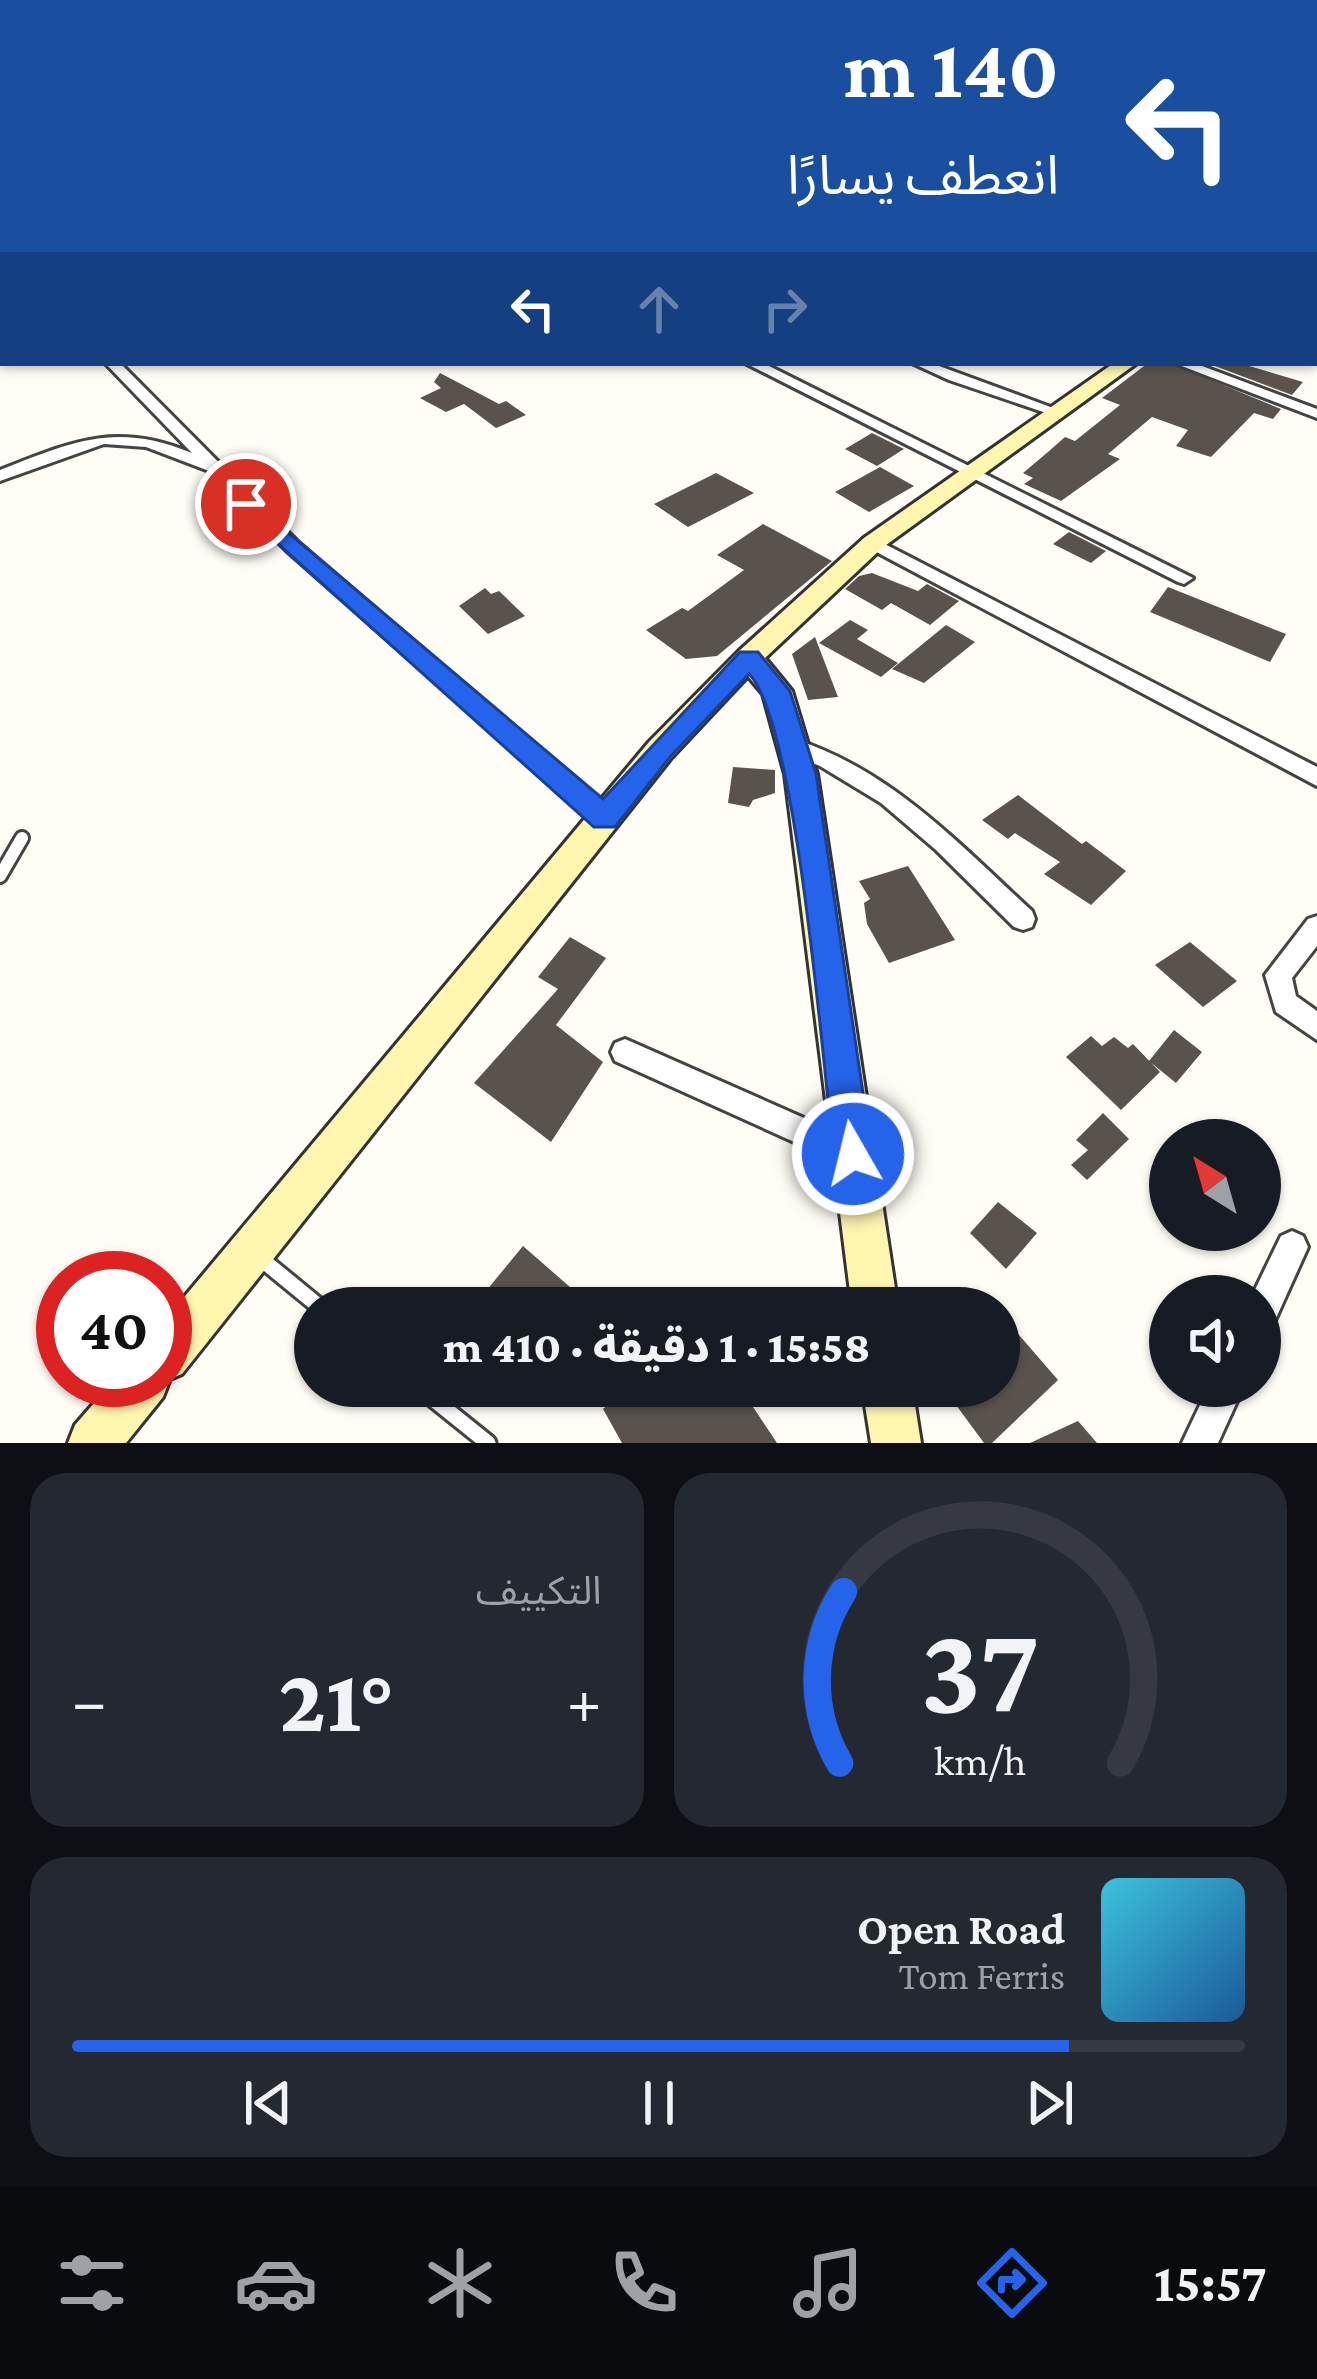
<!DOCTYPE html>
<html lang="ar">
<meta charset="utf-8">
<style>
body{margin:0;font-family:"Crimson Pro","Noto Sans Arabic",serif;background:#242831;color:#f1f3f6;direction:rtl;height:100vh;display:flex;flex-direction:column;font-size:45px;white-space:nowrap}
*{box-sizing:border-box;margin:0}
p{font-size:39px;color:#9ea1a6}
.icon{flex:none;width:66px;height:66px;fill:none;stroke:currentColor;stroke-width:2;stroke-linecap:round;stroke-linejoin:round}
.map{position:relative;height:1443px;overflow:hidden;direction:ltr}
.side{display:flex;flex-direction:column;gap:30px;padding:30px;background:#0d0f14;flex:1}
.side>*{flex:none}
.top-card{position:absolute;left:0px;top:0px;width:1317px;height:366px;box-shadow:0 3px 9px #0004;direction:rtl;background:#1a4fa0;color:#fff;overflow:hidden}
.needle{width:78px;rotate:323deg}
.buttons{position:absolute;left:1149px;top:1119px;display:grid;gap:24px}
.buttons a{display:grid;place-items:center;width:132px;height:132px;border-radius:50%;background:#171b24;box-shadow:0 3px 9px #0004;font-size:60px}
.speed{position:absolute;left:36px;top:1251px;display:flex;gap:24px;font-size:60px;font-weight:700;text-align:center}
.speed>*{display:grid;place-content:center;width:156px;height:156px;border-radius:50%;background:#171b24;box-shadow:0 3px 9px #0004;line-height:1}
.speed .limit{border:18px solid #d22;background:#fff;color:#111}
.pin{position:absolute;display:grid;place-items:center;width:102px;height:102px;color:#fff;margin:-51px;border:6px solid #fff;border-radius:50%;box-shadow:0 3px 12px #0007}
.me{position:absolute;width:132px;margin:-66px;rotate:352deg;stroke-linejoin:round;filter:drop-shadow(0 0 9px #0008)}
.turn{display:flex;align-items:center;gap:42px;height:252px;padding:0 60px;font-size:54px}
.turn .icon{width:156px;height:156px;stroke-width:2.5}
.turn b{display:block;font-size:84px;line-height:102px}
.lanes{display:flex;align-items:center;height:114px;padding:0 60px;background:#0003;justify-content:center;gap:60px;direction:ltr}
.lanes .off{opacity:.35}
.big{font-size:90px;font-weight:800;line-height:1.1}
.side .widget{flex:1;display:flex;flex-direction:column;justify-content:center;gap:18px;min-width:0;padding:0 42px;border-radius:36px;background:#242831}
.side .dial{align-items:center;gap:0}
.dial svg{height:312px;overflow:visible;fill:none;stroke:#363941;stroke-width:7;stroke-linecap:round;text-anchor:middle}
.dial text{fill:#f1f3f6;stroke:none}
.song{display:flex;align-items:center;gap:36px}
.cover{width:144px;height:144px;border-radius:18px;background:linear-gradient(135deg,hsl(190 70% 55%),hsl(210 70% 35%))}
.played{height:12px;border-radius:6px;background:linear-gradient(90deg,#2563eb 85%,#363941 85%)}
.keys{display:flex;justify-content:space-around;direction:ltr}
.heat{display:flex;justify-content:space-between;align-items:center;font-size:66px;direction:ltr}
.side .tiles{flex:1;display:grid;gap:30px;grid-template-columns:1fr 1fr}
.widget:last-child{grid-column:span 2}
.trip{position:absolute;left:294px;top:1287px;width:726px;height:120px;border-radius:60px;background:#171b24;box-shadow:0 3px 9px #0004;font-weight:800;line-height:120px;text-align:center;direction:rtl}
.tabs{display:flex;height:192px;justify-content:space-around;align-items:center;background:#090b0e;color:#9ea1a6}
.tabs .icon{width:84px;height:84px}
.tabs .on{color:#2563eb}
.tabs b{font-size:54px;color:#f1f3f6}
.map>svg:first-child{display:block}
</style>
<div class="map">
<svg width="1317" height="1443" viewBox="0 0 1317 1443">
<rect width="100%" height="100%" fill="#fffdf5"/>
<path fill="#5a524d" d="M1148,363H1170L1281,409L1273,419L1254,413L1211,457L1176,446L1188,430L1152,417L1108,454L1120,459L1061,501L1024,484L1033,478L1023,473L1048,452L1065,437L1075,441L1120,405L1102,398Z
M1207,363H1239L1303,382L1292,395Z
M440,373L499,404L506,401L526,415L496,428L464,404L446,412L420,398L441,388L434,382Z
M872,433L904,449L877,466L845,449Z
M880,467L914,486L869,512L835,492Z
M716,473L754,493L688,527L654,504Z
M763,524L832,561L717,656L686,659L646,630L682,608L688,611L744,570L717,555Z
M1069,532L1106,551L1091,563L1053,544Z
M872,573L918,591L927,584L959,601L930,625L891,603L882,610L845,589L859,576Z
M1168,587L1286,634L1270,662L1150,612Z
M485,588L491,594L499,591L525,616L488,634L459,606Z
M850,620L868,630L857,639L898,663L881,677L819,643Z
M946,625L975,642L924,683L892,669Z
M815,637L838,697L808,700L792,654Z
M733,767L775,770V793L753,800L749,807L728,803Z
M1018,795L1082,844L1086,841L1126,871L1091,905L1044,874L1060,862L1015,833L1008,839L982,820Z
M908,866L955,940L889,963L867,924L864,903L870,899L859,881Z
M570,937L606,958L556,1025L603,1062L551,1142L474,1083L558,989L538,977Z
M1190,942L1237,981L1203,1007L1155,965Z
M1174,1030L1202,1052L1176,1083L1149,1061Z
M1091,1036L1102,1046L1114,1037L1128,1048L1133,1044L1160,1072L1121,1110L1066,1057Z
M1103,1113L1129,1139L1087,1180L1071,1165L1088,1150L1076,1140Z
M998,1202L1037,1233L1006,1269L970,1233Z
M523,1246L594,1308H472Z
M999,1312L1058,1380L992,1443H984L942,1386H999Z
M630,1386H739L777,1443H622L603,1409Z
M1078,1421L1097,1443H1030Z"/>
<g fill="none" stroke-linecap="round" stroke-linejoin="round">
<g stroke="#444" stroke-width="18">
<path id="lane-far1" d="M0,876L22,838"/>
</g>
<g stroke="#444" stroke-width="21">
<path id="lane" d="M260,1258L321,1308
M417,1386L488,1443"/>
</g>
<g stroke="#444" stroke-width="6">
<path id="street" d="M1314,262L1317,263V271L1314,270Z
M0,265L3,266V274L0,273Z
M105,363H120L299,543L613,812L616,818L613,824L605,827L597,824L287,551L209,471L146,447L104,444L0,481V470C71,442 116,421 192,453Z
M745,363H763L1193,578L1184,584L1178,582Z
M912,363H931L1064,412L1052,415L949,380Z
M1174,363H1194L1317,409V418Z
M873,538L1317,767V786L867,547L864,543Z
M794,739C891,770 959,844 1032,911L1035,919L1032,927L1023,930L1014,927L936,850L881,803L820,766L786,753L783,747L786,741Z
M1317,916V946L1292,978L1296,996L1317,1011V1040L1276,1012L1265,975L1308,919Z
M625,1039L863,1144L868,1154L863,1164L853,1169L843,1164L615,1061L611,1052L615,1043Z
M1292,1231L1303,1236L1308,1247L1272,1327L1260,1331V1296H1252L1281,1236Z
M1209,1386H1244L1218,1443H1182Z"/>
</g>
<g stroke="#333" stroke-width="6">
<path id="secondary" d="M1317,214V225L1314,226V215Z
M1114,363H1137L882,548L765,658L792,691L817,774L898,1308H852L785,774L763,694L748,676L671,758L182,1374L170,1379L163,1397L126,1443H68L75,1425L114,1380H165V1320L649,742L739,651L864,538Z
M862,1386H912L921,1443H871Z"/>
</g>
<use href="#lane-far1" stroke="#fff" stroke-width="12"/>
<use href="#lane" stroke="#fff" stroke-width="15"/>
<use href="#street" fill="#fff" fill-rule="evenodd"/>
<use href="#secondary" fill="#fff6b0" fill-rule="evenodd"/>
</g>
<linearGradient id="sky" x2="0" y2="1"><stop stop-color="#95c6ee"/><stop offset="0.46" stop-color="#fffefa"/><stop offset="1" stop-color="#fffefa" stop-opacity="0"/></linearGradient>
<rect width="1317" height="372" fill="url(#sky)"/>
<path fill="#2563eb" stroke="#184099" stroke-width="3" d="M246,497L603,799L740,652H758L790,691L816,774L872,1154L867,1168L853,1174L840,1168L834,1154C823,1069 797,721 749,674L670,757L615,827H594L238,508L235,504Z"/>
</svg>
<div class="buttons">
<a><svg class="needle" viewBox="-14 -14 28 28"><path d="M0-13l5 13h-10z" fill="#e53935"/><path d="M0 13l5-13h-10z" fill="#9ea1a6"/></svg></a>
<a><svg class="icon" aria-label="sound" viewBox="0 0 24 24"><path d="M4 9h4l5-4v14l-5-4H4zM17 9q2 3 0 6"/></svg></a>
</div>
<div class="speed"><div class="limit">40</div></div>
<div class="pin" style="left:246px;top:504px;background:#d93025"><svg class="icon" aria-label="arrive" viewBox="0 0 24 24"><path d="M6 21V4h12l-3 4 3 4H6"/></svg></div>
<svg class="me" style="left:853px;top:1154px" viewBox="-20 -20 40 40"><circle r="17" fill="#2563eb" stroke="#fff" stroke-width="3"/><path d="M0-11L8 9 0 5-8 9z" fill="#fff"/></svg>
<div class="trip">15:58 · 1 دقيقة · 410 m</div>
<div class="top-card">
<div class="turn"><svg class="icon" aria-label="left" viewBox="0 0 24 24"><path d="M17 20v-9H6M10 6l-5 5 5 5"/></svg><div><b>140 m</b>انعطف يسارًا</div></div>
<div class="lanes"><svg class="icon" aria-label="left" viewBox="0 0 24 24"><path d="M17 20v-9H6M10 6l-5 5 5 5"/></svg><svg class="icon off" aria-label="ahead" viewBox="0 0 24 24"><path d="M12 20V5M6 11l6-6 6 6"/></svg><svg class="icon off" aria-label="right" viewBox="0 0 24 24"><path d="M7 20v-9h11M14 6l5 5-5 5"/></svg></div>
</div>
</div>
<section class="side">
<div class="tiles">
<div class="widget dial"><svg viewBox="0 0 100 80">
<path d="M14 69A42 42 0 1 1 86 69"/>
<path d="M14 69A42 42 0 0 1 15 25" stroke="#2563eb"/>
<text x="50" y="56" font-size="32" font-weight="700">37</text>
<text x="50" y="72" font-size="11">km/h</text>
</svg></div>
<div class="widget"><p>التكييف</p>
<div class="heat"><a>−</a><b class="big">21°</b><a>+</a></div>
</div>
<div class="widget">
<div class="song"><i class="cover"></i><div><b>Open Road</b><p>Tom Ferris</p></div></div>
<div class="played"></div>
<div class="keys"><svg class="icon" aria-label="previous" viewBox="0 0 24 24"><path d="M18 5L8 12l10 7zM5 5v14"/></svg><svg class="icon" aria-label="pause" viewBox="0 0 24 24"><path d="M8 5v14M16 5v14"/></svg><svg class="icon" aria-label="next" viewBox="0 0 24 24"><path d="M6 5l10 7-10 7zM19 5v14"/></svg></div>
</div>
</div>
</section>
<nav class="tabs">
<b>15:57</b>
<svg class="icon on" aria-label="directions" viewBox="0 0 24 24"><path d="M12 3l9 9-9 9-9-9zM9 14v-3h6M13 9l2 2-2 2"/></svg>
<svg class="icon" aria-label="music" viewBox="0 0 24 24"><path d="M9 18V5l10-2v13"/><circle cx="6" cy="18" r="3"/><circle cx="16" cy="16" r="3"/></svg>
<svg class="icon" aria-label="phone" viewBox="0 0 24 24"><path d="M5 4h4l2 5-3 2q2 4 5 5l2-3 5 2v4C11 20 4 13 5 4z"/></svg>
<svg class="icon" aria-label="climate" viewBox="0 0 24 24"><path d="M12 3v18M4 7l16 10M4 17L20 7"/></svg>
<svg class="icon" aria-label="car" viewBox="0 0 24 24"><path d="M5 17H2v-5l4-1 3-4h7l3 4 3 1v5h-3M9 17h6M6 11h13"/><circle cx="7" cy="17" r="2"/><circle cx="17" cy="17" r="2"/></svg>
<svg class="icon" aria-label="filters" viewBox="0 0 24 24"><path d="M4 7h16M4 17h16"/><circle cx="9" cy="7" r="2"/><circle cx="15" cy="17" r="2"/></svg>
</nav>
